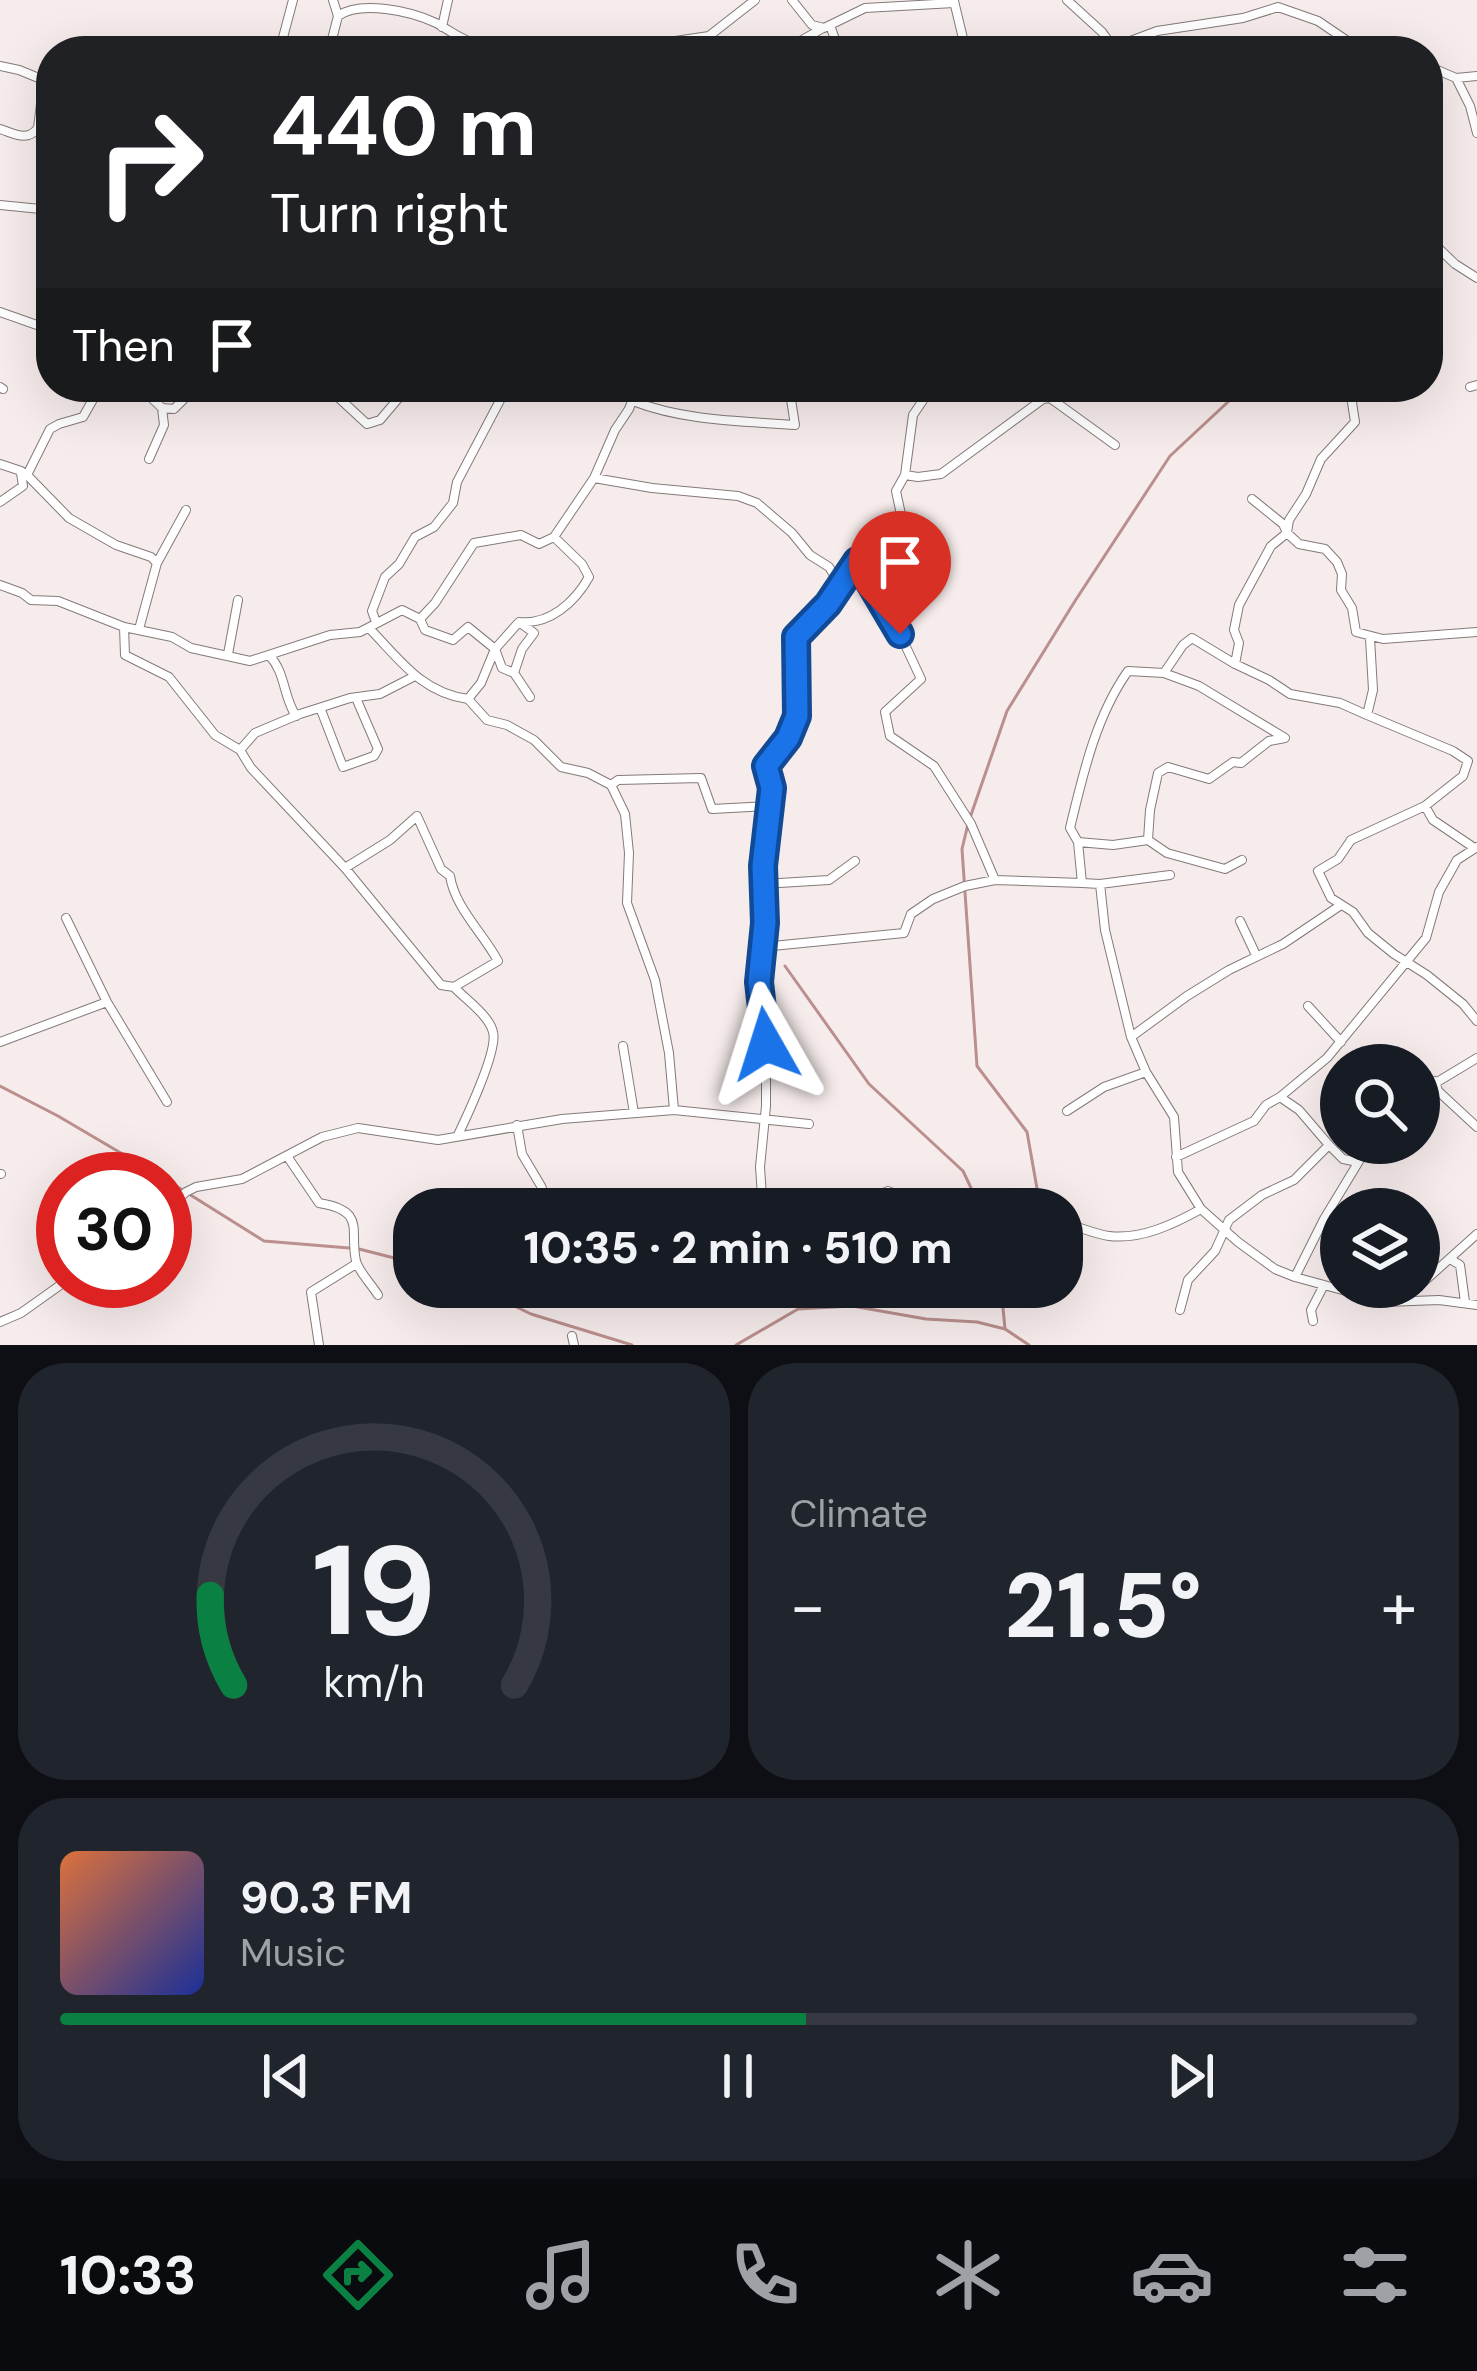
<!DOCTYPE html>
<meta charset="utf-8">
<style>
body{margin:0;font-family:"DM Sans",sans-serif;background:#20242c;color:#f1f3f6;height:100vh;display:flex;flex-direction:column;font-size:45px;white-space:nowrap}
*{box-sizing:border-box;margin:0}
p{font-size:39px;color:#9ea1a6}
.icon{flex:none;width:66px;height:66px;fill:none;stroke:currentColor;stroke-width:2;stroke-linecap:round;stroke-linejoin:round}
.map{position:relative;height:1345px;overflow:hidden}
.drawer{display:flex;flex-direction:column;gap:18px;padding:18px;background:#0d0f14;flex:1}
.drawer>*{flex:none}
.banner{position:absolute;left:36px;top:36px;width:1407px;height:366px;border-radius:48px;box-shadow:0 12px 48px #0002;background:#202124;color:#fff;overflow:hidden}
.buttons{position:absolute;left:1320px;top:1044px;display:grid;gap:24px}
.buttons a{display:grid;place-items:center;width:120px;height:120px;border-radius:50%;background:#171b24;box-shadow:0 12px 48px #0002;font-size:60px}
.speed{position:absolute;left:36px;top:1152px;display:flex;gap:24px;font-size:60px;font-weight:700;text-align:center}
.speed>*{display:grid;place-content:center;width:156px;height:156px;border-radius:50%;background:#171b24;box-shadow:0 12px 48px #0002;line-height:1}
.speed .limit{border:18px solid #d22;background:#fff;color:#111}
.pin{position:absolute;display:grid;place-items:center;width:102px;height:102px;color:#fff;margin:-123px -51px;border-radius:50% 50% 50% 0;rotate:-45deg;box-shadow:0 0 12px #0007}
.pin .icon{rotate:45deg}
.me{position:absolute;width:132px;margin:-66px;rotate:354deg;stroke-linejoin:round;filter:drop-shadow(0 0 9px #0008)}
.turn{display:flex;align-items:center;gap:42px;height:252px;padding:0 36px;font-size:54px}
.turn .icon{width:156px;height:156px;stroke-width:2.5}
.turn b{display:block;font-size:84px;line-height:102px}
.then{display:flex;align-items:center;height:114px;padding:0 36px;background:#0003;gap:24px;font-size:45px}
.big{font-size:90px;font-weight:800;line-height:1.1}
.drawer .card{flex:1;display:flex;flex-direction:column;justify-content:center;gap:18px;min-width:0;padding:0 42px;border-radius:48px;background:#20242c}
.drawer .dial{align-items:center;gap:0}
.dial svg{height:312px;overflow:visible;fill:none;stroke:#363941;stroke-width:7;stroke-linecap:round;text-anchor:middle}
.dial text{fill:#f1f3f6;stroke:none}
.song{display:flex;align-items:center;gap:36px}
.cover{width:144px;height:144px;border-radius:18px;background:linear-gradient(135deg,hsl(20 70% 55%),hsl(230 70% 35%))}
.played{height:12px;border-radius:6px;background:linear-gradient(90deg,#0b8043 55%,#363941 55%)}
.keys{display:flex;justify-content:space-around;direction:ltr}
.heat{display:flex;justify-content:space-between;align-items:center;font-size:66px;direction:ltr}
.drawer .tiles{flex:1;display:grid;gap:18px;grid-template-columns:1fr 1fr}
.card:last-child{grid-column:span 2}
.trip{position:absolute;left:393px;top:1188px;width:690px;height:120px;border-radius:48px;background:#171b24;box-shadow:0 12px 48px #0002;font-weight:800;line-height:120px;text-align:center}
.dock{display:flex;height:192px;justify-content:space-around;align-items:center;background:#090b0e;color:#9ea1a6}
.dock .icon{width:84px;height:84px}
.dock .on{color:#0b8043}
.dock b{font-size:54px;color:#f1f3f6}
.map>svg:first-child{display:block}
</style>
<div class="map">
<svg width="1477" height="1345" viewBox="0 0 1477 1345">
<rect width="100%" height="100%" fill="#f7ecec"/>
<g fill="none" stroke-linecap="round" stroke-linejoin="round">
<path stroke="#ba8f8d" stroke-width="3" d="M971,815L1007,711L1075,601L1170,456L1244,387
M968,824L962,849L977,1066L1027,1132L1038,1194L1025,1209
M785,966L869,1084L963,1171L981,1209
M0,1086L58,1116L165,1179
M165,1179L264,1241L349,1248
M359,1249L414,1263
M475,1287L531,1314L632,1345
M1001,1287L1005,1329L1029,1345
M736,1345L798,1309L852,1306L926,1319L977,1322L1005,1329"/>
<g stroke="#837a79" stroke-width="10">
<path id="minor" d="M792,0L812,25L824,28L865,8L954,3
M1067,0L1102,32L1116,51
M954,1L966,51
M338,16C360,0 411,11 436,23C451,31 462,41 478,44C506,51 536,43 563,51
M830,25L839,51
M442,27L448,0
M333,38L353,51
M283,51L281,45L293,0
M329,51L338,16L333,0
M608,51L709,36L755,0
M783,51L823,28
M1106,51L1112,44L1125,43L1157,31L1243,18L1278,7L1318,21L1349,42L1392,51
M0,66L19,70L51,83
M1428,66L1456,78L1470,106L1477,133
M1456,78L1477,76
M38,128L44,80
M0,129C15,134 27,142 38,128L51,130
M0,205L51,210
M1428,238L1455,264L1477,278
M0,312L51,330
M0,387L3,389
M140,387L162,408L164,425L149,459
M327,387L367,424L380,420L408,387
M415,387L439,395H449
M1346,387L1351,396L1355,422L1321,459L1306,494L1289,520L1287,533L1299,544L1325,549L1337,562L1342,574L1341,590L1352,608L1356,632L1383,639L1477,632
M1470,387L1477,385
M633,401C684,421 741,421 795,425L789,387
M162,408L174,409L196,387
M0,464L21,471
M21,471L27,475L50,429L59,424L83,417L100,387
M27,475L69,518L116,545L151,557L157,563L139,629
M905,475L918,477L941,474L1043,399L1050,398L1115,445
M594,478L652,488L738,496L757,503L792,533L810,555L829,567L840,585
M0,502L23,486L21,473
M857,561L900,634L921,679L885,712L890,736L934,766L971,824L995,880
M157,563L186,510
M0,585L22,593L31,600L58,601L124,627L172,637L191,648L250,661L330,635L360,632L402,610L420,619L425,630L453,640L468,627L495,649L502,668L514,673L530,697
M420,619L435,603L474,543L521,535L539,544L554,537L594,478L615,430L629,409L637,387
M376,622L372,611L385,577L399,564L415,537L434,527L453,503L457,482L507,387
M124,627L125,655L169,677L215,735L240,750L251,768L345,868L441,985L454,987L498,961C483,933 455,908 450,876L441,869L417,816L390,840L345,868
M369,628C400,660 422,693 468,699L487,720L507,725L534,740L561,767L588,773L611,785L625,814L629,853L627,903L655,980L669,1053L674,1110
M1370,638L1373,690L1367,715L1453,751L1468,761L1463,776L1425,806L1433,820L1473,847
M228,654L238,600
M269,655C286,673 283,697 296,716
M1235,664L1239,643L1234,630L1239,605L1271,546L1287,533L1283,524L1252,499
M514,673L522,649L534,633L523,625
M1164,673L1199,686L1285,738L1269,741L1241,763L1233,762L1209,779L1168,767L1158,773L1150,810L1148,840L1167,853L1225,869L1242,860
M468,699L481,683L495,649L519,622C550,625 575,602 589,577L582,564L554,537
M321,710L343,767L374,756L378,749L356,698
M1367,715L1340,703L1290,694L1269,680L1235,664L1192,638L1183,645L1164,673L1128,671C1096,716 1083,774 1070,828L1078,842L1082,883L1100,884L1105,930L1131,1037L1146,1072L1174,1117L1178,1172L1201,1209L1238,1242L1275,1269L1295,1277L1386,1302L1439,1300L1477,1305
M240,750L255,733L300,714L350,698L380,694L415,676
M611,785L618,780L701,778L712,809L769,806
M1425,806L1351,840L1338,859L1318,871L1331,898L1353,912L1368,933L1394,954L1427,975L1463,1004L1477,1021
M1078,842L1113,845L1148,840
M763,884L829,880L855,861
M1100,884L1170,875
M66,918L107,1002L167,1102
M1240,921L1256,955
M762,947L904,933L911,914L933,899L965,886L995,880L1082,883
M454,987C465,999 489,1015 493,1032C498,1050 467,1116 458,1135
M1308,1006L1341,1042
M1131,1037L1187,996L1229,970L1283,944L1341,905
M0,1042L107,1002
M623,1046L634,1113
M1435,1081L1438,1091L1477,1127
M1419,1093L1477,1058
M1280,1097L1299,1110L1329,1145
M1067,1111L1104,1087L1146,1072
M517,1125L522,1154L541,1186L550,1209
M287,1156L319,1203C367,1211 349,1230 356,1261C359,1272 372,1285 378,1295
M1176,1157L1254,1121L1266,1105L1280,1097L1327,1058L1426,938L1439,892L1457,860L1477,847
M0,1174H1
M803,1209L762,1196L760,1167L766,1106V1044L759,982L765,923L763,866L772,787L766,766L788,738L797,716L796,637L828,604L857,561L903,524L896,491L905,475L913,415L932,387
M831,1209L861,1203L888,1191L912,1201L957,1209
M165,1211L186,1192L196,1187L242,1179L322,1137L358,1128L438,1140L562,1119L674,1110L809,1124
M1062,1223C1078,1226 1094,1234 1109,1236C1141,1240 1174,1224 1201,1209
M1450,1259L1460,1265L1465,1302
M1295,1277L1324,1219L1370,1143
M1419,1286L1477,1234
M1180,1310L1188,1280L1215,1251L1229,1220L1262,1195L1294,1180L1329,1145L1343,1159L1358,1162
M1313,1321L1311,1310L1324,1285
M0,1322L21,1313L66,1281
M572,1336L574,1345
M319,1345L311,1292L356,1264"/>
</g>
<use href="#minor" stroke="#fff" stroke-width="8"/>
</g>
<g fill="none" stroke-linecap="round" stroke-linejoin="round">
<g stroke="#114b97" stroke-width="30">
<path id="route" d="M766,1044L759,982L765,923L763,866L772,788L766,766L788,738L797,716L796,637L828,604L857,561L900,634"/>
</g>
<use href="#route" stroke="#1a73e8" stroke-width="21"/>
</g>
</svg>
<div class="buttons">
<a><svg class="icon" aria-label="search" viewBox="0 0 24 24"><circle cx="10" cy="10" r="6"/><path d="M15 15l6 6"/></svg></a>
<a><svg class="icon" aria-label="layers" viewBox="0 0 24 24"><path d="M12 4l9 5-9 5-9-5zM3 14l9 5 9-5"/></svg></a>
</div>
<div class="speed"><div class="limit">30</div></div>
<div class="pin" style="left:900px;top:634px;background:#d93025"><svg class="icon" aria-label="arrive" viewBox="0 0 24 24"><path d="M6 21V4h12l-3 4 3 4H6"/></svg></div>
<svg class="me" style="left:766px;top:1044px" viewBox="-20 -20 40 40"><path d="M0-17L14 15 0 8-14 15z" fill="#1a73e8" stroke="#fff" stroke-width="4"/></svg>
<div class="trip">10:35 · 2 min · 510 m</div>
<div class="banner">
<div class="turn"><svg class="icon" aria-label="right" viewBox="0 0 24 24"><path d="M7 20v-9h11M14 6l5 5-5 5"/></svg><div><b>440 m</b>Turn right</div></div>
<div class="then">Then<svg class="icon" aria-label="arrive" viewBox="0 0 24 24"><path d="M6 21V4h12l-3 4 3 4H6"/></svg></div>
</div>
</div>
<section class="drawer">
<div class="tiles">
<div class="card dial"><svg viewBox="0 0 100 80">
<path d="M14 69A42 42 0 1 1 86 69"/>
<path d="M14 69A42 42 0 0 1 8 46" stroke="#0b8043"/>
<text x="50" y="56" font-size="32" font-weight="700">19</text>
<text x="50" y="72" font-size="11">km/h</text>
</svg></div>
<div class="card"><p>Climate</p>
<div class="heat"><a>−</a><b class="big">21.5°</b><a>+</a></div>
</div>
<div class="card">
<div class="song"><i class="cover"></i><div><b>90.3 FM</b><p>Music</p></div></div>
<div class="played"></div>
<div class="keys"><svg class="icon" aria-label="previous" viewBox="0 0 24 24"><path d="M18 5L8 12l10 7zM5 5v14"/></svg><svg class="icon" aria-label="pause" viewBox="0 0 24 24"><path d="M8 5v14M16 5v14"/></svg><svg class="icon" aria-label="next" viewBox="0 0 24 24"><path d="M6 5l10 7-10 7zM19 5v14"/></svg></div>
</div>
</div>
</section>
<nav class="dock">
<b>10:33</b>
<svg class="icon on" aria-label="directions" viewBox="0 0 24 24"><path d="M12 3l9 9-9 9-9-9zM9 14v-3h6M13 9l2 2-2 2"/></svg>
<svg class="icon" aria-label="music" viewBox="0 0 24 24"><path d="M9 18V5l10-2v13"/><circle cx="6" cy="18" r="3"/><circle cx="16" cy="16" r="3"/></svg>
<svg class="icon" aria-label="phone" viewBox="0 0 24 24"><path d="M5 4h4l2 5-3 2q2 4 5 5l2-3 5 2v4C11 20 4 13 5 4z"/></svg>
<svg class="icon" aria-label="climate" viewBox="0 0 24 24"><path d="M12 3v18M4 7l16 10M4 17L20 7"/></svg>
<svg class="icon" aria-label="car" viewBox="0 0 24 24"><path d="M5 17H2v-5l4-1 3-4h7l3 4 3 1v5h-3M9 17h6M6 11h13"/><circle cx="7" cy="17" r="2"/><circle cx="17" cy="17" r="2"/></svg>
<svg class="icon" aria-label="filters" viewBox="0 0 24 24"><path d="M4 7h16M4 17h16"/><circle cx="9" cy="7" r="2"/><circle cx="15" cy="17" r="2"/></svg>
</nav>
